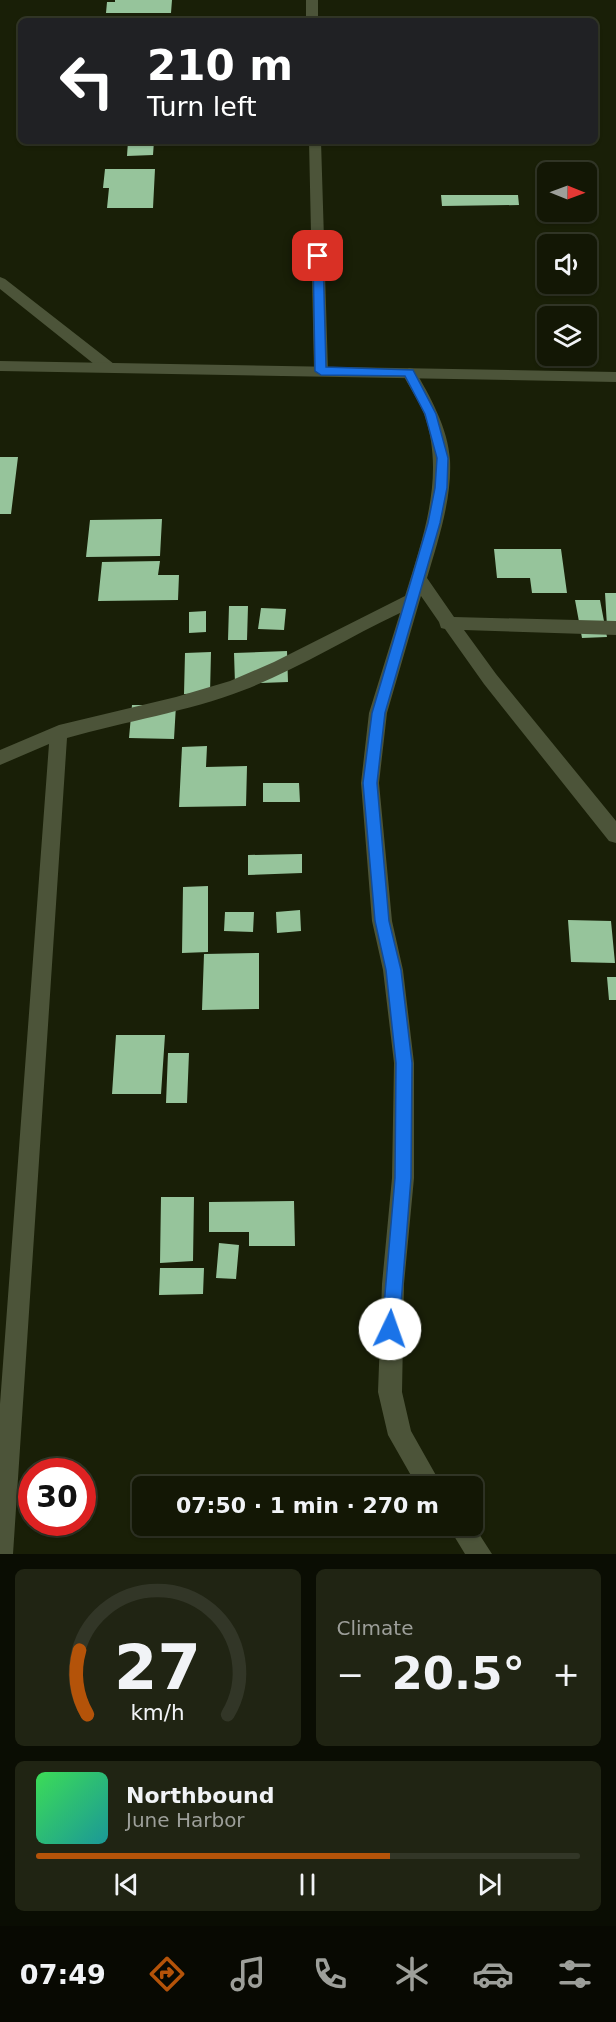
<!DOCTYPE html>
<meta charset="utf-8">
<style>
body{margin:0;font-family:"DejaVu Sans",sans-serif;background:#202413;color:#f1f3f6;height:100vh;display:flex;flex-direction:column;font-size:22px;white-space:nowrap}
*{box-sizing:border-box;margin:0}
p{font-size:20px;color:#9d9f9a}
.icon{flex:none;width:33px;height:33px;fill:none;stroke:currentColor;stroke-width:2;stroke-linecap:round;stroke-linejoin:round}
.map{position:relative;height:1554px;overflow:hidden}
.drawer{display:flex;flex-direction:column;gap:15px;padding:15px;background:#0a0d03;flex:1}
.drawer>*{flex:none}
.top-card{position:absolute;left:18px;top:18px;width:580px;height:126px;border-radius:9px;box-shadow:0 2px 4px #0004,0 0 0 2px #323627;background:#202124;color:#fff;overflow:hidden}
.needle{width:39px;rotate:91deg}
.buttons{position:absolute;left:537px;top:162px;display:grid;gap:12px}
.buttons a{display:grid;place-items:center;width:60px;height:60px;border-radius:9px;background:#131705;box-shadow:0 2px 4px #0004,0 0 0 2px #323627;font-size:30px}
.speed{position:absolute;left:18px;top:1458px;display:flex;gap:12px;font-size:30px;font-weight:700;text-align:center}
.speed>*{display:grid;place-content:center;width:78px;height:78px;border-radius:50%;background:#131705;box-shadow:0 2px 4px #0004,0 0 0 2px #323627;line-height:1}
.speed .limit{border:9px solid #d22;background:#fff;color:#111}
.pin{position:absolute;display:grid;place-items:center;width:51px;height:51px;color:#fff;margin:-26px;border-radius:12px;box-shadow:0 3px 9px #0006}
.me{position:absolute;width:66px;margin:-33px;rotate:3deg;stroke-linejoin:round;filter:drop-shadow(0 0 4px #0008)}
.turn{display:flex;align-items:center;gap:21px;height:126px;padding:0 30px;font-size:27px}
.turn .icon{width:78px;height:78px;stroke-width:2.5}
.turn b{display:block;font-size:42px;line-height:51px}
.big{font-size:45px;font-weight:700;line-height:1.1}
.drawer .tile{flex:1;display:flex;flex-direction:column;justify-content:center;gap:9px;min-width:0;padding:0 21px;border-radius:9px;background:#202413}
.drawer .dial{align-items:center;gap:0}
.dial svg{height:156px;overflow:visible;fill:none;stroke:#323627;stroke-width:7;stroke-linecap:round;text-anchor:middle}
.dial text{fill:#f1f3f6;stroke:none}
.song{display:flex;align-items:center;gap:18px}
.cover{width:72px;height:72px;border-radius:9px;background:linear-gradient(135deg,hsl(130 70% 55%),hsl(180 70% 35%))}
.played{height:6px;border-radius:3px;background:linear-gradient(90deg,#b45309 65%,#323627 65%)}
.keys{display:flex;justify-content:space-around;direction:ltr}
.heat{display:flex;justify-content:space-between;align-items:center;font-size:33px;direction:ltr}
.drawer .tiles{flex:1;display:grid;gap:15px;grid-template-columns:1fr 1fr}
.tile:last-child{grid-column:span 2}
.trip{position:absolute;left:132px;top:1476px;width:351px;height:60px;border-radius:9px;background:#131705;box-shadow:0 2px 4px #0004,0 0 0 2px #323627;font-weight:700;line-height:60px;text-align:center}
.tabs{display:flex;height:96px;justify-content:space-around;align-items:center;background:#080902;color:#9d9f9a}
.tabs .icon{width:42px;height:42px}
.tabs .selected{color:#b45309}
.tabs b{font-size:27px;color:#f1f3f6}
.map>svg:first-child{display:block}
</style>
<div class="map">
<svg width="616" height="1554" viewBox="0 0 616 1554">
<rect width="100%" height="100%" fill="#191f07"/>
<path fill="#96c49b" d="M115,0H172L171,13H106L107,2H115Z
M434,16L483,18V21H434Z
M198,19H243V21H198Z
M128,141H154L153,155L127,156Z
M105,169H155L153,208H107L109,188H103Z
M441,195H518L519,205L442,206Z
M0,457H18L11,514H0Z
M162,519L160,556L86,557L90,520Z
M494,549H561L567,593H532L530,578H497Z
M160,561L158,575H179L178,600L98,601L102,562Z
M605,593H616V626H607Z
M575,600H600L607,637L582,638Z
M229,606H248L247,640H228Z
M261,608L286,609L284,630L258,629Z
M206,611V632L189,633V612Z
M287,651L288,682L235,684L234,653Z
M211,652L210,693L184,694L185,653Z
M132,705H176L174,739L129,738Z
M207,746L206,767L247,766L246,806L179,807L182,747Z
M263,783H299L300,802H263Z
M302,854V873L248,875V855Z
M208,886V952L182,953L183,887Z
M300,910L301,931L277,933L276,912Z
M225,912H254L253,932L224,931Z
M568,920L611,921L615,963L571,962Z
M259,953V1009L202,1010L204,954Z
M607,977H616V1000H609Z
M116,1035H165L161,1094H112Z
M168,1053H189L187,1103H166Z
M161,1197H194L193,1261L160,1263Z
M294,1201L295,1246H249V1232H209V1202Z
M219,1243L239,1245L236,1279L216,1278Z
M160,1268H204L203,1294L159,1295Z"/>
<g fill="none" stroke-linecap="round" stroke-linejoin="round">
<path fill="#4c5439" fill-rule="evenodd" d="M306,0H318V21H306Z
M309,141H321L328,371L321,376L314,371Z
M0,277L5,279L114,364L116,368L114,372H104L0,289Z
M409,368L414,369C430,396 448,428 450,460C452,499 438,541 427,578L454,617L616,621V635L464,630L496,674L616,821V843L609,841L484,684L445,629L441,628L439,622L421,596L387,713L379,783L392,921L403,970L414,1063V1178L404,1284L402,1392L411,1431L442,1486H417L388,1435L378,1392L382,1284L392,1178L394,1063L383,970L372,921L361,783L369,713L400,613C347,638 298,669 244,690C187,712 126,721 67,738L13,1554H0V1404L49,744L0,765V750L59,725L176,697L230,681L274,662L405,596C423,537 446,475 424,414C418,400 409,386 402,373Z
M472,1523L492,1554H465L448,1526H472Z"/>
<path fill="#4c5439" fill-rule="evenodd" d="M0,361L616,372V382L0,371Z"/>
</g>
<path fill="#1a73e8" stroke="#114b97" stroke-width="1.5" d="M318,253L323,256L326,367L413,370L436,414L448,458L447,488L440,523L385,713L377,783L389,921L401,970L412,1063L411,1178L399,1329L396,1335L390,1337L384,1335L382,1329L395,1178L396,1063L386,970L375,921L363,783L372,713L428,523L435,488L437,458L425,414L405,376L321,375L315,371L313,256Z"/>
</svg>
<div class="buttons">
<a><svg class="needle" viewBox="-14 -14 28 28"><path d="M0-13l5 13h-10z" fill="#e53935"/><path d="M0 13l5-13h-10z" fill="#9d9f9a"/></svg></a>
<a><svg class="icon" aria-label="sound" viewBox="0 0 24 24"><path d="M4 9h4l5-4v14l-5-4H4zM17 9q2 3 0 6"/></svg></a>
<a><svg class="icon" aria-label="layers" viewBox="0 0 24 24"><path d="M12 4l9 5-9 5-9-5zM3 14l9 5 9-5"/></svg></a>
</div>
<div class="speed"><div class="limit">30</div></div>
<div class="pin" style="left:318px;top:256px;background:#d93025"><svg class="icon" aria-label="arrive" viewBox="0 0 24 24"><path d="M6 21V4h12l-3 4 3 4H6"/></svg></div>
<svg class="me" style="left:390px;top:1329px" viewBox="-20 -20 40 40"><circle r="19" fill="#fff"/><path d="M0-13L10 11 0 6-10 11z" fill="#1a73e8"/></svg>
<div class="trip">07:50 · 1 min · 270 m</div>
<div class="top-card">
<div class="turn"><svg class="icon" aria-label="left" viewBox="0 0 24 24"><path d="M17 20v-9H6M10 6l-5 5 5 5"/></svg><div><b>210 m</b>Turn left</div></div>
</div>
</div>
<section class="drawer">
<div class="tiles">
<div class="tile dial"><svg viewBox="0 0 100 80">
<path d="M14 69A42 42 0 1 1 86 69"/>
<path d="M14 69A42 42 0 0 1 10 36" stroke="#b45309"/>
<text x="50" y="56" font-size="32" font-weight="700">27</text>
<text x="50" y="72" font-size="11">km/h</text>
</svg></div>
<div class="tile"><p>Climate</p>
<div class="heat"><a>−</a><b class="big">20.5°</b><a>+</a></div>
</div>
<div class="tile">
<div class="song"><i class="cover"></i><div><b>Northbound</b><p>June Harbor</p></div></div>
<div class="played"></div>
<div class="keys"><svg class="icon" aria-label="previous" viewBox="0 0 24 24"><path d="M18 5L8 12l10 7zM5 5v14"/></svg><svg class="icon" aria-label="pause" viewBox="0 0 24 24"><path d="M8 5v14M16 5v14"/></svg><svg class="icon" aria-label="next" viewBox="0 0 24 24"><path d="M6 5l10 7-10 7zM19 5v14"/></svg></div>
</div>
</div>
</section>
<nav class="tabs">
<b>07:49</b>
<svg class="icon selected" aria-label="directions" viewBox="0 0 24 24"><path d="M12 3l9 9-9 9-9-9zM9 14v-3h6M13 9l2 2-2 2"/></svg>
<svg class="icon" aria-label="music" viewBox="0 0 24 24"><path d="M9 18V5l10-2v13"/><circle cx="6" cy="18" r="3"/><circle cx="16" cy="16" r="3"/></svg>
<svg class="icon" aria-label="phone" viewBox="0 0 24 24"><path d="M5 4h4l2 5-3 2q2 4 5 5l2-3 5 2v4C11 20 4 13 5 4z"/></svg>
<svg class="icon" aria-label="climate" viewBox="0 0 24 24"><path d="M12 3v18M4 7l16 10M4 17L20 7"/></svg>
<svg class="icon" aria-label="car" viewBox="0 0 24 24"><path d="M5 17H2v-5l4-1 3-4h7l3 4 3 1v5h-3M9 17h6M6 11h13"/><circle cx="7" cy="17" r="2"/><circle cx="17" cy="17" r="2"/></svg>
<svg class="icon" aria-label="filters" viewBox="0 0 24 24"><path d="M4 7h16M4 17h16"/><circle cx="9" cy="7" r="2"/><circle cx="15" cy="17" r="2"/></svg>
</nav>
